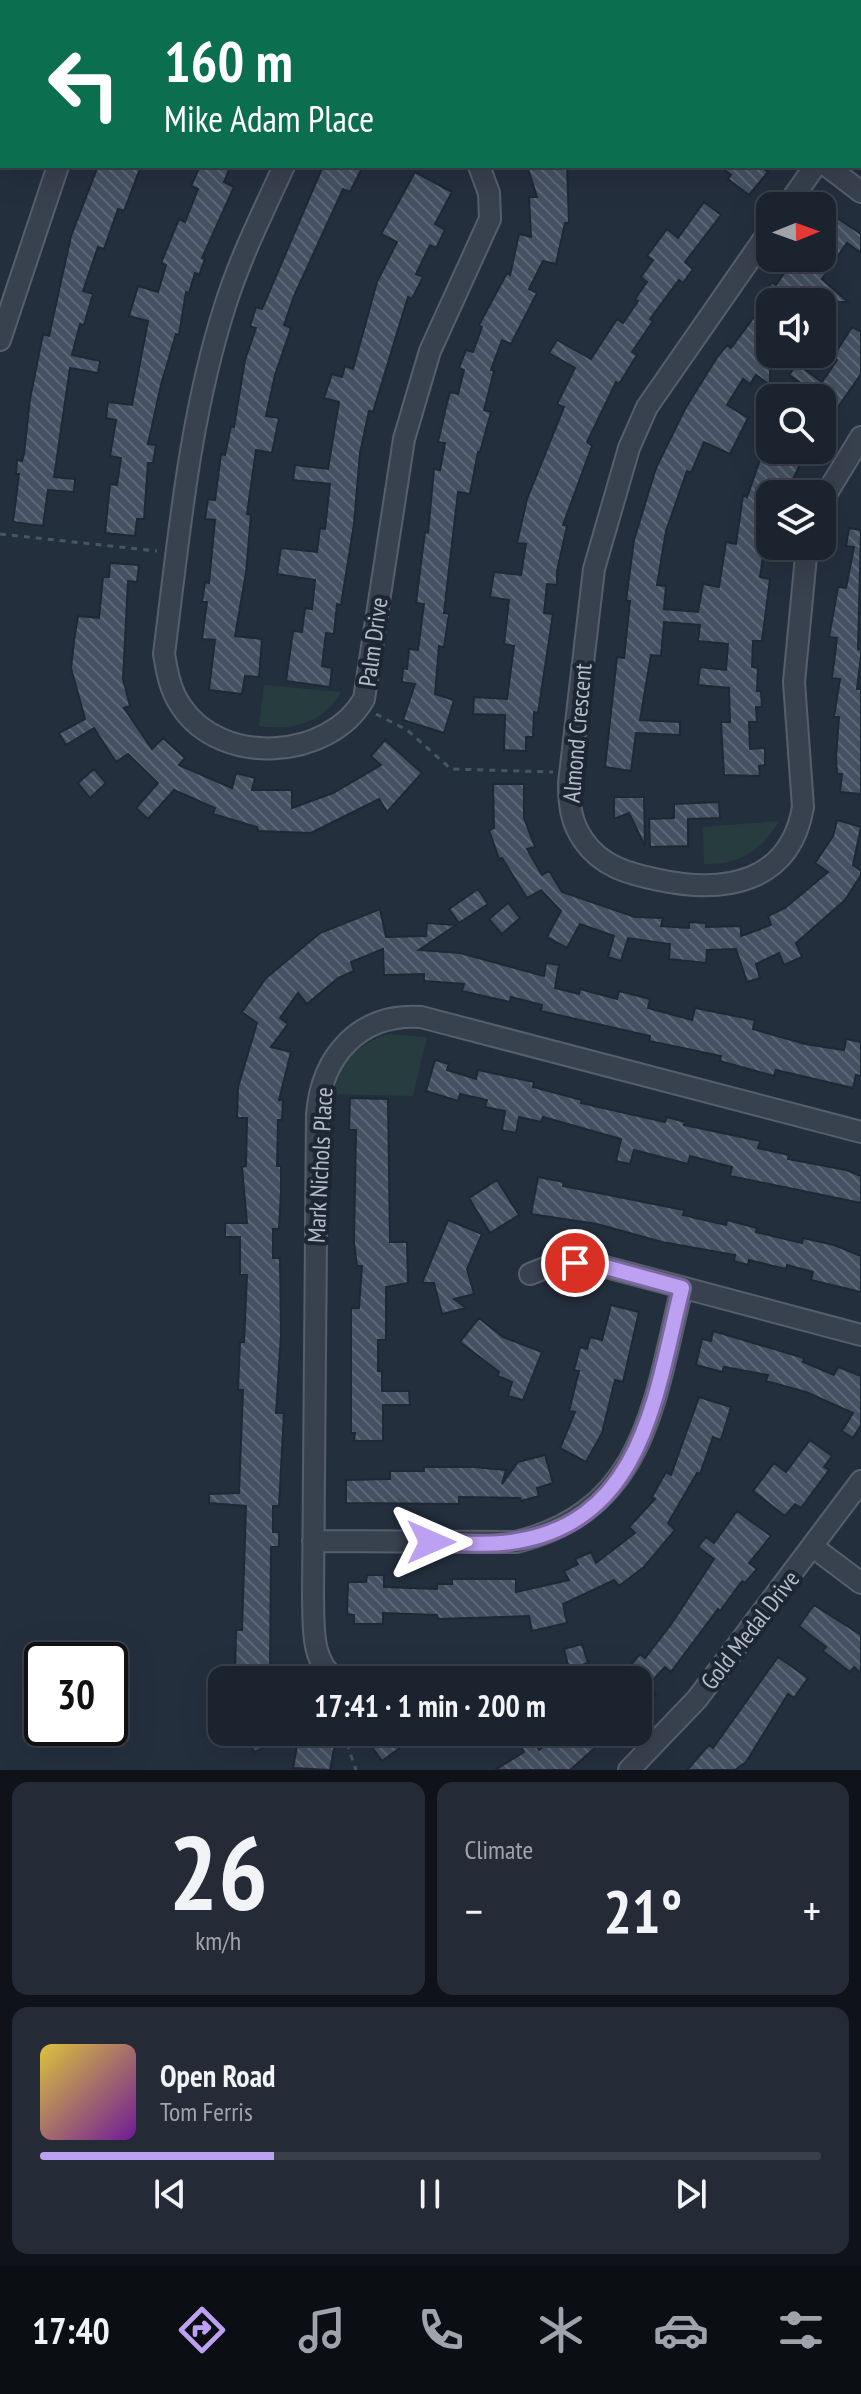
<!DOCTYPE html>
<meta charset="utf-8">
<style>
body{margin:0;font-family:"PT Sans Narrow",sans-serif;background:#242b36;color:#f1f3f6;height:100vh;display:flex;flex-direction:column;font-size:30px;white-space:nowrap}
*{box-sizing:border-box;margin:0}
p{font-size:26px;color:#a0a4aa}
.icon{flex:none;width:44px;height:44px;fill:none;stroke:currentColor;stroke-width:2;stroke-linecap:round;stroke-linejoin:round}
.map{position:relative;height:1770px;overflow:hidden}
.panel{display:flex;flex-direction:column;gap:12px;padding:12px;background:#0f1319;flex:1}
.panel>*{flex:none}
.hud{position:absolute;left:0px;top:0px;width:862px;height:168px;box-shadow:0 8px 32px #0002,0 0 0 2px #39404a;background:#0b6e4f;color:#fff;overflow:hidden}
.needle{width:52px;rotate:89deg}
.tools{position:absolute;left:756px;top:192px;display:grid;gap:16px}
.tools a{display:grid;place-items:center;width:80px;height:80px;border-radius:16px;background:#1b232e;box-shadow:0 8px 32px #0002,0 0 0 2px #39404a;font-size:40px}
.speed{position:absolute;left:24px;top:1642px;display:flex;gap:16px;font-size:40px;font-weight:700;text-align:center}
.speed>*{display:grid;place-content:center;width:104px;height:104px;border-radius:50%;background:#1b232e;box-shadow:0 8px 32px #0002,0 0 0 2px #39404a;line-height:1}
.speed .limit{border:4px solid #111;border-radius:12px;background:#fff;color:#111}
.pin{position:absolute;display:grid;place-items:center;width:68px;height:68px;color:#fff;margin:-34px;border:4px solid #fff;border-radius:50%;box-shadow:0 2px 8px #0007}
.me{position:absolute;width:88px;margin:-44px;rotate:90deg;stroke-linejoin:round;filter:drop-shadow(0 0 6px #0008)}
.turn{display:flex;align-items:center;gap:28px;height:168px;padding:0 32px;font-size:36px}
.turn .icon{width:104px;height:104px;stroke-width:2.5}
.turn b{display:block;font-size:56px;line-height:68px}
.big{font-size:60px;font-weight:800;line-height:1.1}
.panel .widget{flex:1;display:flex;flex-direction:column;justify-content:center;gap:12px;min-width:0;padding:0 28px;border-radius:16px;background:#242b36}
.panel .dial{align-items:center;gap:0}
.dial b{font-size:104px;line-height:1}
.song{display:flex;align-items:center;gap:24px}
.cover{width:96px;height:96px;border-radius:12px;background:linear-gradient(135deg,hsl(50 70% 55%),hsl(280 70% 35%))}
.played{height:8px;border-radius:4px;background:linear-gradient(90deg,#bca0f2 30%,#39404a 30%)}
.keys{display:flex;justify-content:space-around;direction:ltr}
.heat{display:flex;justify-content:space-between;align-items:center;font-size:44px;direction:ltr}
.panel .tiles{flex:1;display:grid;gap:12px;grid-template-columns:1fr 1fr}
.widget:last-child{grid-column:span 2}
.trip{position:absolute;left:208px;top:1666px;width:444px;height:80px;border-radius:16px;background:#1b232e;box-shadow:0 8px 32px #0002,0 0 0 2px #39404a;font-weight:800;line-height:80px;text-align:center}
.tab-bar{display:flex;height:128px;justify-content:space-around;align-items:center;background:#0b0e12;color:#a0a4aa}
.tab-bar .icon{width:56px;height:56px}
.tab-bar .active{color:#bca0f2}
.tab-bar b{font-size:36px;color:#f1f3f6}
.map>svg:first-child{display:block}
</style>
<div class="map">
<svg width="861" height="1770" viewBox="0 0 861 1770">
<defs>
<pattern id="building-back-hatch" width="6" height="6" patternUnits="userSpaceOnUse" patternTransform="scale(2)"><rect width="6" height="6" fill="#455162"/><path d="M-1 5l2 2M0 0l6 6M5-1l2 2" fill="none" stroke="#5d6877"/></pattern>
</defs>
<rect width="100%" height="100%" fill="#242f3e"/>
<path fill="#263c3f" d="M264,685L341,692C324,723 292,731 259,726Z
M779,821C762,851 738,865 704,864L703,827Z
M389,1034L427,1037L413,1096L331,1094C338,1062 358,1043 389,1034Z"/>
<path fill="url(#building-back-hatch)" stroke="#1f2835" stroke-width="2" d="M98,166H141L124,211L118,209L104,249L98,247L83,291L93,294L84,325L80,324L72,355L100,361L98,373L70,368L54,477L75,479L74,492L48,490L43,526L13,522L19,474H16L17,460L22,461L24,454L30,399L43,334L49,336L71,236Z
M200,166H220L229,170L224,182L234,187L202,258L205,259L199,275L195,273L189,293L186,292L179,335L176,334L161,385L148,444L156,445L153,463H148L144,519H137L135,536L105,533L110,484L117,485L121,458L110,456L116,420L106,418L108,402L132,405L148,321L129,316L138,286L158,292L166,265L161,263L179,219L185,222L198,189L191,186Z
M323,166H363L350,192L343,189L294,296L284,325L291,328L275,375L266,416L279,418L272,453L256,450L247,514L251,515L246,573L235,636L262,639L259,677L245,676L242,694L209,690L215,640L202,639L207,602H202L205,582L209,583L215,520L205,519L208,499L215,500L221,454L225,455L231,426L234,427L245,360L256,328L250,326L256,307L262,309Z
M527,166H567L569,223H565L556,264L543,261L529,289L537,293L511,344L502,340L491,370L494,371L484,410L491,412L480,452H478L470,494L458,492L444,613L449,614L444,647L439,646L435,694L454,700L444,733L403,720L415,684L402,682L403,668L407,669L409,649L418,650L424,604L416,603L420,571L425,532L428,533L434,469L440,470L445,443L438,442L446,407L450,392L458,394L464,370L459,368L466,350L473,352L482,327L479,325L507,273L510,275L519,234L531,237L529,197H537Z
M720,166H760L768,172L749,195L728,179L731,175Z
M415,172L452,192L435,224L445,230L436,248L430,245L416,274L423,277L412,299L408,297L373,412L369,411L360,453L354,524L341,605L337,604L334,634L326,633L322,666L332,668L330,687L286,681L293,631L302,632L305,608L312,609L315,580L277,574L281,548L317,552L320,528L325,529L330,484L293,480L295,465L328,469L339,402L324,398L332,374L342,377L345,366L353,369L377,282L397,242L381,234Z
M704,202L721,215L685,262L693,269L683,283L679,280L650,319L653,321L632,352L637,355L619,384L616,382L587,442L592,446L563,525L567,526L557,571V585L547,584L544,613L553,614L538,713L534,712L533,737H526V751L504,750L505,715L473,714L474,697L507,699L514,646L504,644L509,600L490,597L494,572L521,575L526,544L517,543L527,499L564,407L557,404L575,368L549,353L557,340L591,359L617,319L623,323L638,301L635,299L647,282L641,277L653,260L647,256L667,229L678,238Z
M822,208L861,234V253L847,243L822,279L848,302H770V385L756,375L750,384L743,379L727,405L748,418L730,454L704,442L691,473L687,471L666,531L657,585L666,586L664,609L698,612L703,584L719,587L726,542L736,544L743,495L747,497L768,437L770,453L772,450H807L786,494H770V545L765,544L760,577L770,579L762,641H753L752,667L758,668L757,691H761L762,707H756L757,722H749L750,749L765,748V765L759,766L760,776L724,775L721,722H730L729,688L698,685L700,667L726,670L728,644L698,641L700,625L664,622L661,656L651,655L640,720L680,722V735L636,733L631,771L605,767L617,657L624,658L630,601H626L634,540L656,468L685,409L716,359L727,345L731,348L765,302H758L772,282L776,285L794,258H822Z
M852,327L861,332V374L822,430V398H805L811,390L789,375L797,364L822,382L837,360L833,357Z
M849,528L861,530L858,649L861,650V656L857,689H861V794L840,792L842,774H837L836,758L839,717H834L840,679L832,678L837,638L829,637L838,587L846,588L854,547L846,546Z
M110,563L139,565L137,582L128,581L123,679L130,706L124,708L152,749L163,738L185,758L179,765L232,788L236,773L255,778L252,790H292V808L333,793L381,765L371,756L385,740L422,773L387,812L379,799L311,833L258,831L257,827L213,814L215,808L174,790L148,819L136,808L158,783L128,754L116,762L94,728L66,745L59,733L85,719L71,668L75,634L78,616L99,618L103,577H109Z
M94,769L106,783L90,798L78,783Z
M493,784H524V818L535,847L527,849L542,875L549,871L562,892L635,917L663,918L661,926L689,928V922L706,923V927L741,926V936L771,925L768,916L785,908L828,872L815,863L833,836L837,820L861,827L853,865L861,871V875L845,900L796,943L802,957L784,965L779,953L756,964L760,978L747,982L736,949L707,950L706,963L669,959L670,944L628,938L621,961L608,957L614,936L580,924L567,948L547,937L561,911L541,890L527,898L502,858L499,859L489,830L494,828Z
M614,797H644L645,846L629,813L614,819Z
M719,802L720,818L688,819V846L650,847L649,819L674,818V804Z
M478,889L488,904L459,923L449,909Z
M508,903L520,918L502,934L489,919Z
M380,909L386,937L426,936L427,923L456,925L419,950L460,953L544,976L546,963L559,965L555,988L579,994L580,989L617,999L619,991L650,999L648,1008L692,1020L695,1008L755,1020L753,1029L805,1044L844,1050L846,1039L861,1042V1076L856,1075L853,1088L776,1070L774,1076L720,1061L721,1056L649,1041L650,1036L541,1011L542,1005L511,997L510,1002L462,991L464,984L424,981V974L384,975L383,949L351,962L354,971L338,978L307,1004L298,993L280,1018L288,1024L271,1047L291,1052L279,1100H283L282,1120H278L277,1166H281V1192L279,1229H273V1258H280L281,1335L276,1413H284L279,1506H273V1532H279V1547H271L270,1680H235L236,1630H242L246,1506L209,1503V1494L239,1493L243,1390H238L240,1342H244L247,1275H240V1237H225V1223H247L242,1167L246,1166L247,1118H237L238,1087L257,1023L242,1012L266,978L320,933Z
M435,1060L449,1064L447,1070L476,1079L478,1070L534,1082L533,1087L582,1100L581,1103L665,1122L667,1117L685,1122L684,1125L760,1141L758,1148L789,1155L788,1159L846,1170L861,1176V1203L730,1176L732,1167L690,1156L688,1164L634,1150L630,1164L616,1161L621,1139L543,1117L541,1122L519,1117L516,1133L502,1130L505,1111L485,1107L487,1100L460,1094L458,1101L426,1091Z
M350,1098L388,1099L390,1242H407L408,1283L386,1287V1340H378V1371H382V1391H409L410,1405H383V1441H354L355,1433H351V1308H359L362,1266H357L354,1243L356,1130H349Z
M538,1177L564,1182L563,1186L684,1210L683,1215L726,1225L727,1220L757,1228L756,1232L802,1243L803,1238L834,1245L861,1256V1292L811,1280L813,1272L787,1265L786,1269L749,1260L748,1265L734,1261L735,1255L662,1242L597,1224L531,1214Z
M497,1180L519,1215L490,1233L469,1198Z
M448,1220L482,1234L467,1269L474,1294L454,1299L466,1308L442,1314L434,1283H422Z
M611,1305L639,1312L623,1382L615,1380L602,1433L586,1462L560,1448L575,1412L569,1411L579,1371L574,1370L580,1347L587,1349L590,1337L602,1340Z
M479,1318L503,1337L542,1352L523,1400L508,1396L512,1382L498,1376L499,1372L460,1342Z
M713,1331L804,1358L803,1362L834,1375L838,1367L861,1376V1425L853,1438L842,1431L853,1413L806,1392L766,1381L768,1375L724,1367L722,1372L696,1365L702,1339L711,1341Z
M699,1397L731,1407L721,1440L713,1437L700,1474L697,1473L668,1523L675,1530L644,1567L619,1586L614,1580L563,1604L567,1623L532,1631L529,1616L438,1619L437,1615L383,1613V1624H354V1615L347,1614L348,1582H366L367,1575H384V1587L437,1589V1584H452V1579H516V1592L569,1580L564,1571L578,1564L575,1559L591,1552L596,1563L635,1533L629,1527L655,1499L652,1497L666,1472L671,1475Z
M810,1440L832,1456L824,1467L829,1470L801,1508L795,1504L785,1516L753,1491L774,1463L786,1472Z
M545,1455L553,1483L537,1488L539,1496L521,1501L520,1498L459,1497V1504L346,1503V1480L390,1479V1471H424V1467H474L506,1470L502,1484L518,1462Z
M737,1511L771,1536L749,1563L757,1569L745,1583L742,1581L720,1611L718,1609L671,1672L665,1667L647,1686L656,1694L646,1706L638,1699V1680H618L640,1654L645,1658L672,1623L714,1559L698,1547L706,1537L714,1543Z
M814,1605L861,1635V1673L854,1667L850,1672L823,1651L826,1647L799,1626Z
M582,1644L588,1663L569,1669L564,1649Z
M778,1657L808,1678L794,1698L788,1694L746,1762L735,1770H687L709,1745L713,1748Z
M246,1732H300L254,1752Z
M314,1732L337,1734L330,1770L293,1768L298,1740L312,1742Z
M361,1732H400L408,1742L382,1761Z
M512,1732H528L539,1750L561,1732H613L570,1770H495L524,1752Z"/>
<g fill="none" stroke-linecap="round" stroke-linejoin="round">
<g stroke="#565f6c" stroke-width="24">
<path id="minor" d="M608,0L611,2
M142,2L143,0
M366,2L367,0
M0,105L2,106
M284,166C263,212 240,258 225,306C189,419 179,537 164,654C167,672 170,690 181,706C221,767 329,760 364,699L404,439L430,351L490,219L489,193L479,166
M827,166L861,192
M787,206L815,166
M770,230L647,407L629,448L594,569L569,783C569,805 571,823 584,841C602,867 630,874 659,880C725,894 790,883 803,807L794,682L807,546
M0,340L58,166
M822,501L861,437
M530,1274L560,1262L602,1266L861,1335
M313,1541L516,1542C647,1510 654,1400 682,1288
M813,1547L861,1583
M337,1680C310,1662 314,1625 313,1596L317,1114C322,1056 359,1013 421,1017L861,1132
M629,1770L697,1699L861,1481"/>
</g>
<path stroke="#44595c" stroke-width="3" stroke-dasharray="6 6" stroke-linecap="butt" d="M0,534L157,551
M376,714L407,730L451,769L553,772
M343,1732L356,1770"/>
<use href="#minor" stroke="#38414e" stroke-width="20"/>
</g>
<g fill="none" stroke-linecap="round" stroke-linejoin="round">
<g stroke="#7a689d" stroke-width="20">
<path id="route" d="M431,1542C459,1543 490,1546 517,1541C645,1520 656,1390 682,1288L602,1266L575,1263"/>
</g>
<use href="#route" stroke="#bca0f2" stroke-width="14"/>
</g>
<g text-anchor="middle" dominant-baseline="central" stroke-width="8" stroke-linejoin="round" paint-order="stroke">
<g font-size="24" fill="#b4bcc9" stroke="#1d2633">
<text transform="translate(373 642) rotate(-82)">Palm Drive</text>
<text transform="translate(577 733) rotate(-85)">Almond Crescent</text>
<text transform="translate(320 1165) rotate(-87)">Mark Nichols Place</text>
<text transform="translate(750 1630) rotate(-52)">Gold Medal Drive</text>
</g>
</g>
</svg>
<div class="tools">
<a><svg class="needle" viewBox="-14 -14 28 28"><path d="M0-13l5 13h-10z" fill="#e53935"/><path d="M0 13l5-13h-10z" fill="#a0a4aa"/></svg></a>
<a><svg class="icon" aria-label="sound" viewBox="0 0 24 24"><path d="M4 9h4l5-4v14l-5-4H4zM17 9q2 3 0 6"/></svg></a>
<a><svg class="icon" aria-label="search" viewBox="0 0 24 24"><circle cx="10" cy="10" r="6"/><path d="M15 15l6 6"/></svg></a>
<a><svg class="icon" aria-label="layers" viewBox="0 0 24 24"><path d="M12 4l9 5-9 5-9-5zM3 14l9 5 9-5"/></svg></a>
</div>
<div class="speed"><div class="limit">30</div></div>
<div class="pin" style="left:575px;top:1263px;background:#d93025"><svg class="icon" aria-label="arrive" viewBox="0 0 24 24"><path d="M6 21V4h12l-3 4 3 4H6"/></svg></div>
<svg class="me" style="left:431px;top:1542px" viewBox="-20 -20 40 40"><path d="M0-17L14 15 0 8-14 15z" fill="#bca0f2" stroke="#fff" stroke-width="4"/></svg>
<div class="trip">17:41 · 1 min · 200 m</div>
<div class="hud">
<div class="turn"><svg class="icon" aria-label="left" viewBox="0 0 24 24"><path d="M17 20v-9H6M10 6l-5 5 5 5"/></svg><div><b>160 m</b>Mike Adam Place</div></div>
</div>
</div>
<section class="panel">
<div class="tiles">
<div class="widget dial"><b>26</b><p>km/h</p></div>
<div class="widget"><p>Climate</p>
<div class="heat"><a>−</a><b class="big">21°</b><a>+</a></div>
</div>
<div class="widget">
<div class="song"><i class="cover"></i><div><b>Open Road</b><p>Tom Ferris</p></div></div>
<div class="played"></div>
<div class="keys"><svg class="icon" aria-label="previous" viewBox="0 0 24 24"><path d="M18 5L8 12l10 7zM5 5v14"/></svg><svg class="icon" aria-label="pause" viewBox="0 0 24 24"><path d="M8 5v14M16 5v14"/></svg><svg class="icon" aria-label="next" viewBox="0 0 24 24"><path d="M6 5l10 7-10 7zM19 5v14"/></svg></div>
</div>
</div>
</section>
<nav class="tab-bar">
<b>17:40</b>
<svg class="icon active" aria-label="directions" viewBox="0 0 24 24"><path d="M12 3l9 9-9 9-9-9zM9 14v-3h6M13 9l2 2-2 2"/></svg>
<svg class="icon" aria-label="music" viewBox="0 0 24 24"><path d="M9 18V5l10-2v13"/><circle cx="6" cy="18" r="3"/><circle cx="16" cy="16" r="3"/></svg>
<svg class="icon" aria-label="phone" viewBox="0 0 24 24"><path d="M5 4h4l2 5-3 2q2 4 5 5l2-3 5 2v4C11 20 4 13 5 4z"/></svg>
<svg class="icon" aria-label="climate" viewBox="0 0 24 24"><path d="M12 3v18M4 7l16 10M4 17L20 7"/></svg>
<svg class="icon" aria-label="car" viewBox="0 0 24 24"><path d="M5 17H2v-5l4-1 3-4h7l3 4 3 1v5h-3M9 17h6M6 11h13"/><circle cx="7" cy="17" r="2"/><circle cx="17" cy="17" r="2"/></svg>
<svg class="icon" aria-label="filters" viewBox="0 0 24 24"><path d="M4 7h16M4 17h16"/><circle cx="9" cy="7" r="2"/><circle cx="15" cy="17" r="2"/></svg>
</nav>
